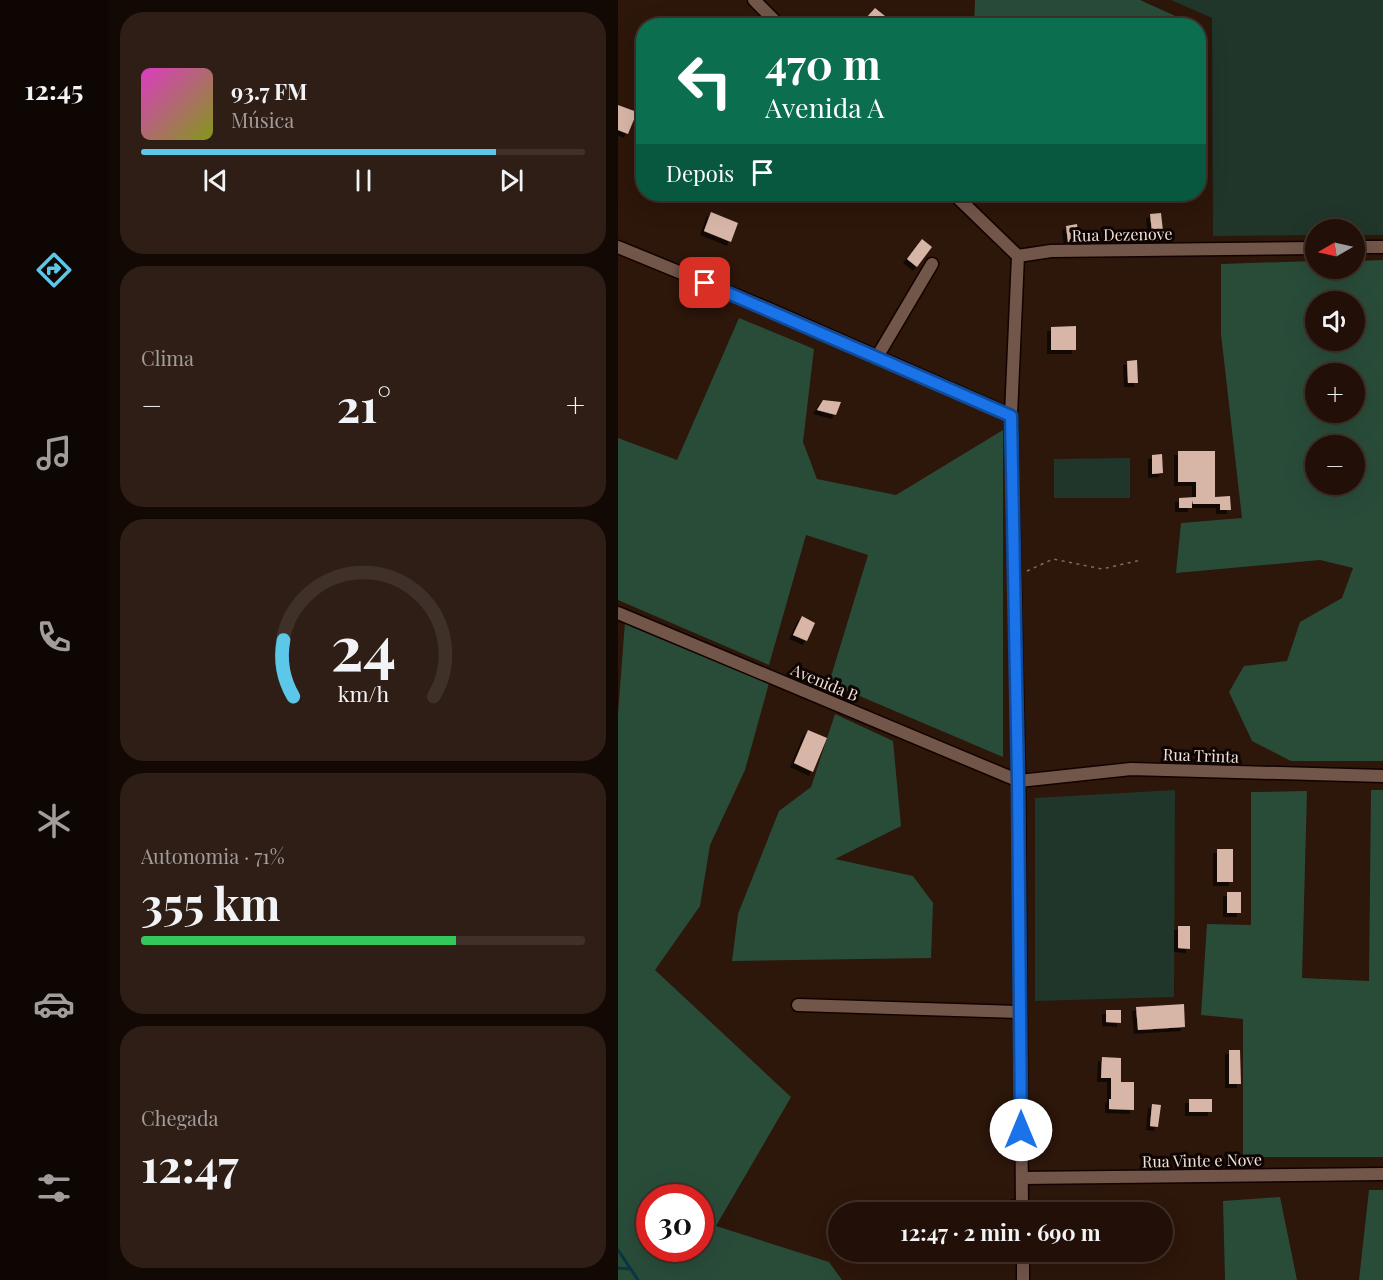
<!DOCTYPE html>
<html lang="pt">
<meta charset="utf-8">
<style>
body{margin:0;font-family:"Playfair Display",serif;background:#2e1e16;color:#f1f3f6;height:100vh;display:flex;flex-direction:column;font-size:22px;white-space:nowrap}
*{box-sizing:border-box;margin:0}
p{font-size:20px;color:#a29d9c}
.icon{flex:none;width:33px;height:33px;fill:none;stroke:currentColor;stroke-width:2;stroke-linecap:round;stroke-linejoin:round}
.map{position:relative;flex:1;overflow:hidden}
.drawer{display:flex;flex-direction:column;gap:12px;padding:12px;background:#130904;width:510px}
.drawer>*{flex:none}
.top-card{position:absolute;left:18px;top:18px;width:570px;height:183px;border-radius:24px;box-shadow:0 6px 24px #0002,0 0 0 2px #3f3029;background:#0b6e4f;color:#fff;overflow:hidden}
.needle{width:39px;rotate:261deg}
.fabs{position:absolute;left:687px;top:219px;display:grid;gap:12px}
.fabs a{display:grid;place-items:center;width:60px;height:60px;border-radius:50%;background:#221008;box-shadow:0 6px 24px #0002,0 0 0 2px #3f3029;font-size:30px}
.speed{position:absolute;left:18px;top:1184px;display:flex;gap:12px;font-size:30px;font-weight:700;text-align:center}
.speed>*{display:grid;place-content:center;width:78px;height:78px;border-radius:50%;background:#221008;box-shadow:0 6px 24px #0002,0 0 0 2px #3f3029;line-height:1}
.speed .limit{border:9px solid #d22;background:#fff;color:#111}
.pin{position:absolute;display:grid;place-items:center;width:51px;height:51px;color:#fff;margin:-26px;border-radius:12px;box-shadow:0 3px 9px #0006}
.me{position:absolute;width:66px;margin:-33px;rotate:0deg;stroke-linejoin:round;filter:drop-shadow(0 0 4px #0008)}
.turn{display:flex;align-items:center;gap:21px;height:126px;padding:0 30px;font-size:27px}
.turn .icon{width:78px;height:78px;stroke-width:2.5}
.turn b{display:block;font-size:42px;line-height:51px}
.then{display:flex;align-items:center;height:57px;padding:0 30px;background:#0003;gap:12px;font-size:22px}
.big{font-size:45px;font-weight:700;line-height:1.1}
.drawer .card{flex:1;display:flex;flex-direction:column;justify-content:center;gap:9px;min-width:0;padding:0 21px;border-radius:24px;background:#2e1e16}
.drawer .dial{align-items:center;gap:0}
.dial svg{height:156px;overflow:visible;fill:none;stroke:#3f3029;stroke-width:7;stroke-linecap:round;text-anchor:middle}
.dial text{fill:#f1f3f6;stroke:none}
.song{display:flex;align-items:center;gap:18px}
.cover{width:72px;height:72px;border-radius:9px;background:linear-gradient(135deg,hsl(310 70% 55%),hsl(70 70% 35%))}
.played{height:6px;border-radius:3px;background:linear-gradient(90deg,#5cc7e8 80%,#3f3029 80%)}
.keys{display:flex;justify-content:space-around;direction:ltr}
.heat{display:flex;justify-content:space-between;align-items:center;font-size:33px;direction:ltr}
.charge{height:9px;border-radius:4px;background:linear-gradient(90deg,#34c759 71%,#3f3029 0)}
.trip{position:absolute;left:210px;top:1202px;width:345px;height:60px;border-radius:30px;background:#221008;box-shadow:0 6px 24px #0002,0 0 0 2px #3f3029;font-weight:700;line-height:60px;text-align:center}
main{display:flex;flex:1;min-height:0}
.dock{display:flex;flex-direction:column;width:108px;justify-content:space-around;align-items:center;background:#0e0603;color:#a29d9c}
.dock .icon{width:42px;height:42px}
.dock .selected{color:#5cc7e8}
.dock b{font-size:27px;color:#f1f3f6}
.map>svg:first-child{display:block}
</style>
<main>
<nav class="dock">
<b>12:45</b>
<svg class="icon selected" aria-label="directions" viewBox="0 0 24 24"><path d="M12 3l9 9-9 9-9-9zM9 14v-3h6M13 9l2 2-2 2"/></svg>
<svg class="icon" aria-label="music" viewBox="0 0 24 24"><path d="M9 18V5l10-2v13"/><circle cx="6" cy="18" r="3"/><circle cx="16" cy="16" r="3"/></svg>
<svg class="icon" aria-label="phone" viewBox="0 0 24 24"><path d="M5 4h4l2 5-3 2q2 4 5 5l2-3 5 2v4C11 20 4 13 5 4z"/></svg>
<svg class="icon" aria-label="climate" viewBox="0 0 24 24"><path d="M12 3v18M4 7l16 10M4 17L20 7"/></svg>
<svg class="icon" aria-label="car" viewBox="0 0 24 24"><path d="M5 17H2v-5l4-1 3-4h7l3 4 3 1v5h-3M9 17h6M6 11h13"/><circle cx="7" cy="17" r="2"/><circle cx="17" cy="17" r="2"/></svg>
<svg class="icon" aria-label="filters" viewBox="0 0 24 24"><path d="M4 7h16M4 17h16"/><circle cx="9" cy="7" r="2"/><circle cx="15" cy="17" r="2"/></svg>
</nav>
<section class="drawer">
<div class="card">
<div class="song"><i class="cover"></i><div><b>93.7 FM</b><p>Música</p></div></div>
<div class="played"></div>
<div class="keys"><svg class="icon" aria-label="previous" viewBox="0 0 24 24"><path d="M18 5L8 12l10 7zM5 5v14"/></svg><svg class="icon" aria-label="pause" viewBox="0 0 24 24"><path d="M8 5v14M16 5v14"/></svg><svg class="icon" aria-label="next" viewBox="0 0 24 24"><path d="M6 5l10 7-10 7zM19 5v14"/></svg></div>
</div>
<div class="card"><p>Clima</p>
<div class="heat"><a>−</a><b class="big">21°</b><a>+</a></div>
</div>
<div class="card dial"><svg viewBox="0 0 100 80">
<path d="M14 69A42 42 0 1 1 86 69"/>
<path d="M14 69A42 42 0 0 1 9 40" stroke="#5cc7e8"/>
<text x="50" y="56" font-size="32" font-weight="700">24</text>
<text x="50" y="72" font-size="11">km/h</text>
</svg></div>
<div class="card"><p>Autonomia · 71%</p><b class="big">355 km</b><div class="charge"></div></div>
<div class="card"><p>Chegada</p><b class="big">12:47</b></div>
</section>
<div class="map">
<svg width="765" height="1280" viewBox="0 0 765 1280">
<defs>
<filter id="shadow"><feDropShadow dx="-4" dy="4" stdDeviation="0" flood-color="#0009"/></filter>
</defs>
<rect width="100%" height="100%" fill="#2d160a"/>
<path fill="#20362a" d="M553,0H765V235H737L736,230H698L697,235L595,236L594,18Z
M512,458V498H436V459Z
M557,790L556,997L417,1001V798Z"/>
<path fill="#294c39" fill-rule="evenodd" d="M357,0H522L575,24V25H356Z
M765,260V761H673L634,741L611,692L626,666L669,661L682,622L724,598L735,568L702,560L558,573L563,523L624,518L603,334V264L697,261L698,268H736L737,261ZM698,302H736V340H698ZM698,374H736V412H698ZM698,446H736V484H698Z
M121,318L196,349L185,442L199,479L278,495L385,430V757L211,683L250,555L188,535L151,665L0,600V438L59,460Z
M7,622L151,683L127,770L92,845L82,906L37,970L173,1097L98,1226L211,1262L224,1280H0V714ZM32,1197H82V1248H32Z
M217,714L275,741L283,826L217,859L295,876L315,903L313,958L114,961L120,914L161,811L193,787Z
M753,790H765V1157H625V1019L583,1015L589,924L633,925V792L689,791L684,978L751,981Z
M751,1190H765V1280H741Z
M662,1197L679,1280H607L605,1201Z"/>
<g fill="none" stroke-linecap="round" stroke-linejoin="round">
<path stroke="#0a3644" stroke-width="3" d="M0,1250L20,1280
M0,1268L12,1269"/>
</g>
<path fill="#d7b6a7" filter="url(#shadow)" d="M257,8L267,16L259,26H241Z
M0,105L19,112L10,134L0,130Z
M93,212L120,223L113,242L86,231Z
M543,213L546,240L535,241L532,214Z
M459,224L461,240L450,242L448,226Z
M304,239L314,247L299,267L289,259Z
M458,326V350H433V327Z
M519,360L520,383H510L509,361Z
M205,400L223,402L218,415L199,410Z
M560,451H597V497L612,496L613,510H602V504H575L574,500V508H561V498L578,497V482H560Z
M544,454L545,473L534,474V455Z
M184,616L197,623L189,641L175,635Z
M190,730L209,738L195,772L176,763Z
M599,849H615V882H599Z
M609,892H623V913H609Z
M560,926H572V949L560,948Z
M566,1004L567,1027L520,1030L518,1007Z
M488,1010H503V1023L488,1022Z
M611,1050H622L623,1084H611Z
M484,1057L503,1058V1082H516V1110L491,1109V1099H493V1078H483Z
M571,1099H594V1112H571Z
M534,1104L543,1105L540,1127L532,1126Z"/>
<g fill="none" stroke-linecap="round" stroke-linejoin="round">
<g stroke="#140200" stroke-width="15">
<path id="minor" d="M136,0L162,26
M336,194L400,256L433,251L698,248
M0,247L151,309L393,415
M736,247H765
M400,256L393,415L401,781L404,1212
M259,357L314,264
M0,613L401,781L513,769L765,776
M180,1005L403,1012
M404,1178L765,1174
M369,1212L404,1205
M405,1251V1280"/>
</g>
<path stroke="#846f65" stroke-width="1.5" stroke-dasharray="3 4.5" stroke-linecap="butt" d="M409,571L435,559L484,569L523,560"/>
<use href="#minor" stroke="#725649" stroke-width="12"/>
</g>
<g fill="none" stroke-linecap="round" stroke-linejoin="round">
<g stroke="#114b97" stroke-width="15">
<path id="route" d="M87,283L393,416L400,781L403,1130"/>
</g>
<use href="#route" stroke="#1a73e8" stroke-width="10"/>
</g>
<g text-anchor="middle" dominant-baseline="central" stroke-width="6" stroke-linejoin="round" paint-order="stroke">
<g font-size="16" fill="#f3e2da" stroke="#0e0502">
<text transform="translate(504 234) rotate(-1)">Rua Dezenove</text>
<text transform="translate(207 682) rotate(23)">Avenida B</text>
<text transform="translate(583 755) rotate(2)">Rua Trinta</text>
<text transform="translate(584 1160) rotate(-1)">Rua Vinte e Nove</text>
</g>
</g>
</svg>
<div class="fabs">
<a><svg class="needle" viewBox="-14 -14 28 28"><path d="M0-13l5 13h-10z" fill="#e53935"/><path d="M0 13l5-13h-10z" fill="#a29d9c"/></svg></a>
<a><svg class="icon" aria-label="sound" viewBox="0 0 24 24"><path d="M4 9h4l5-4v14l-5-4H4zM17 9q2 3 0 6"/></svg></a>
<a>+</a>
<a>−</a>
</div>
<div class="speed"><div class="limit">30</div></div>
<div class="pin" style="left:87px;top:283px;background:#d93025"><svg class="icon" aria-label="arrive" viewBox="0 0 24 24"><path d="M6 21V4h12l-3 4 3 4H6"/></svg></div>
<svg class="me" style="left:403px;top:1130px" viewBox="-20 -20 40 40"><circle r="19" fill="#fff"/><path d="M0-13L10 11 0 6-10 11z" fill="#1a73e8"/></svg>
<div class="trip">12:47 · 2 min · 690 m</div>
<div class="top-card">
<div class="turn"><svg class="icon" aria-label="left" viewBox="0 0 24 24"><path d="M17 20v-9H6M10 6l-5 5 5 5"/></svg><div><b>470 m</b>Avenida A</div></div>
<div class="then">Depois<svg class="icon" aria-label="arrive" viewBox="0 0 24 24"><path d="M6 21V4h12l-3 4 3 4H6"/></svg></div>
</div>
</div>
</main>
